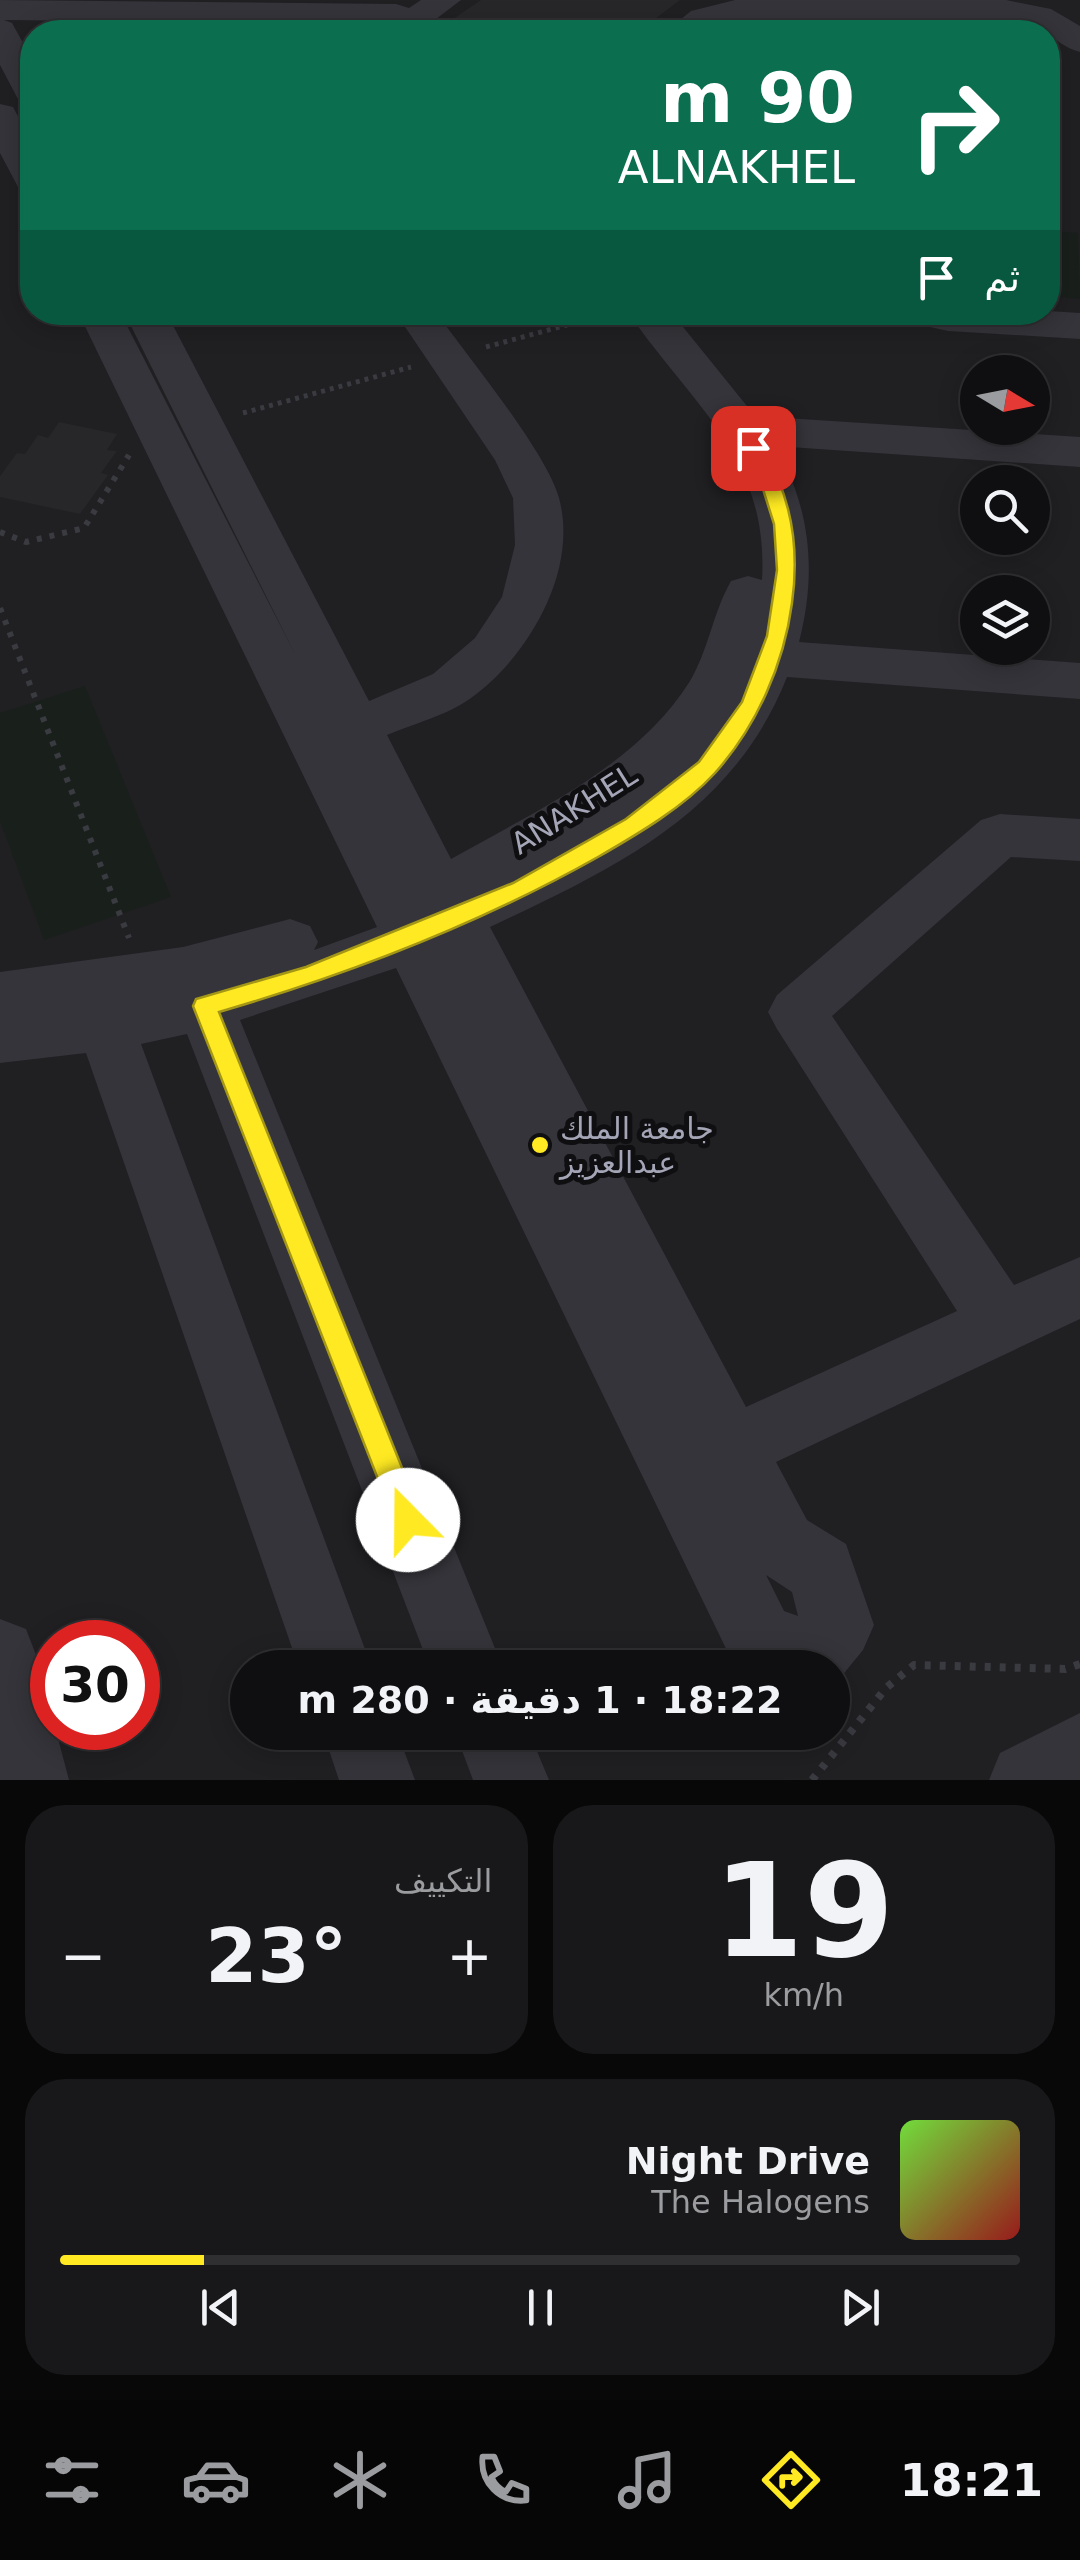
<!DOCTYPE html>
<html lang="ar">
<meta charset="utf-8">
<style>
body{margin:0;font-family:"DejaVu Sans","Noto Sans Arabic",sans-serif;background:#181719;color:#f1f3f6;direction:rtl;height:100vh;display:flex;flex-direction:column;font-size:38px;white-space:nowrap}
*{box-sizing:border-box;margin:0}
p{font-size:32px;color:#9b9c9f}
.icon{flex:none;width:55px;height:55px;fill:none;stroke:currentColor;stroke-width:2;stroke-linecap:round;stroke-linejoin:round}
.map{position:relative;height:1780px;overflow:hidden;direction:ltr}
.side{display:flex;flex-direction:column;gap:25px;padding:25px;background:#080809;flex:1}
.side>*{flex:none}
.banner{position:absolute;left:20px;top:20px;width:1040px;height:305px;border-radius:40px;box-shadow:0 5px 25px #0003,0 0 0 2px #2f2e30;direction:rtl;background:#0b6e4f;color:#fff;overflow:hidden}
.needle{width:65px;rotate:100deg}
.controls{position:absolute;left:960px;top:355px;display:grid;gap:20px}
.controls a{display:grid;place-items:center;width:90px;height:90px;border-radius:50%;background:#0f0e10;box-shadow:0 5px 25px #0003,0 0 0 2px #2f2e30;font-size:50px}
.speed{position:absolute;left:30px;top:1620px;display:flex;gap:20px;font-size:50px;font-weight:700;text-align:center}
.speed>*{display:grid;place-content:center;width:130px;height:130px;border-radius:50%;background:#0f0e10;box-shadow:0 5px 25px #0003,0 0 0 2px #2f2e30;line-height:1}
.speed .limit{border:15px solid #d22;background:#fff;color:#111}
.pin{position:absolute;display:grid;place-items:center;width:85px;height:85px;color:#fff;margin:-42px;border-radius:20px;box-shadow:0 5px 15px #0006}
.me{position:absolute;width:110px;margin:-55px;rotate:338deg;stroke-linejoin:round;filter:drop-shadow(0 0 8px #0008)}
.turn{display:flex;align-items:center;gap:35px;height:210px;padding:0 40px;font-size:45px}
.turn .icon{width:130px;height:130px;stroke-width:2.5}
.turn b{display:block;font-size:70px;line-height:85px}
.then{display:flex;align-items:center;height:95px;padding:0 40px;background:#0003;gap:20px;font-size:38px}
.big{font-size:75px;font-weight:600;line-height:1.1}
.side .tile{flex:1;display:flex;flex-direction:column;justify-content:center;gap:15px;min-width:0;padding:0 35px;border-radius:40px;background:#181719}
.side .dial{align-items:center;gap:0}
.dial b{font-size:130px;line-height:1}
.song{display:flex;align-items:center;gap:30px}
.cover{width:120px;height:120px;border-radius:15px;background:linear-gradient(135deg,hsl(100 70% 55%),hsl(0 70% 35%))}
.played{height:10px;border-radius:5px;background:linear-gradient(90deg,#fee922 15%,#2f2e30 15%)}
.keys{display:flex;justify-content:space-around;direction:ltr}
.heat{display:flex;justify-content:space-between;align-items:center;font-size:55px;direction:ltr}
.side .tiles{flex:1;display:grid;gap:25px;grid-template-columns:1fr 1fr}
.tile:last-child{grid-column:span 2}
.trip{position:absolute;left:230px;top:1650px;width:620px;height:100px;border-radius:50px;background:#0f0e10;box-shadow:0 5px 25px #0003,0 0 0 2px #2f2e30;font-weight:600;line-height:100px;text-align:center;direction:rtl}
.menu{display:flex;height:160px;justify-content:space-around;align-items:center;background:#060606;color:#9b9c9f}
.menu .icon{width:70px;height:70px}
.menu .active{color:#fee922}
.menu b{font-size:45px;color:#f1f3f6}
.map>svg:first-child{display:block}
</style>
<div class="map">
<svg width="1080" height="1780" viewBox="0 0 1080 1780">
<rect width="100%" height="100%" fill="#141315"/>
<path fill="#201f22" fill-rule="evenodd" d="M0,0H1080V1780H0ZM32,32H1048V312H32ZM978,372H1032V428H978ZM978,482H1032V538H978ZM978,592H1032V648H978ZM52,1642H138V1728H52ZM248,1668H832V1732H248Z"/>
<path fill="#19201c" d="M1048,231L1078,233L1080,299L1048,296Z
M85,686L171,897L44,940L0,821V713Z"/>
<path fill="#272629" d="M481,0H680L638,32H434Z
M59,422L117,434L107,450L117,451L101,473L108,475L80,514L0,497V476L17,453L25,454L38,435L48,438Z"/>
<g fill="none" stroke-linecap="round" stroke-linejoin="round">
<path stroke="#3a3a41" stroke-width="5" stroke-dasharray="4 5" stroke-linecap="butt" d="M486,347L600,316
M243,413L411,367"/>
<path stroke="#3a3a41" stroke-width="6" stroke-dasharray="5 8" stroke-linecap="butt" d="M0,532L26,542L84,528L129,455
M0,608L129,938"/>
<path stroke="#3a3a41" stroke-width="8" stroke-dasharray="6 9" stroke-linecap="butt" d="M812,1780L886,1688L914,1665L1065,1669L1080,1664"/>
<path fill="#34343a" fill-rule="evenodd" d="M0,0L396,4L409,8L421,0H461L419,32H380L385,24L4,20L12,23L32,59V104L19,101L0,65Z
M735,0H1006L1051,9L1080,26V52C1065,48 1055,39 1046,32C1032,24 1014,22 998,19L745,18C713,26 699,34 665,32L691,11Z
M0,104L13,107L32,142V190L18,187L0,153Z
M1048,311L1080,313V339L948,331L903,321L898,312Z
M78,312H120L296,656L124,312H166L369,701L433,674L475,638L502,597L515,545L513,498L495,460L395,312H436C467,356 546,451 559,498C579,571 528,657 471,698C448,715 413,724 387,735L451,859C535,811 637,766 690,681C709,649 713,612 731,581L748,576L762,580C769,456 691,405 628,312H671L755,416L1080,437V467L775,446C811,508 817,573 799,642L1080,663V699L787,677C733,814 615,868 490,927L746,1407L957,1311L777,1029L768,1012L777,995L981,820L1000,814L1080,819V861L1011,857L832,1016L1014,1285L1080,1257V1319L776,1462L807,1520L846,1544L874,1625L863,1650L836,1683L832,1684V1668H745L733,1663L396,968L240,1020L503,1668H430L187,1034L141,1044L372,1668H299L86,1053L0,1063V972L183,947L290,919L310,926L318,942L314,950L377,927ZM766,1575L792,1592L798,1616L784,1611Z
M0,1619L26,1629L36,1655L69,1780H0Z
M1080,1713V1780H989L1000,1753Z
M323,1732H397L415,1780H339Z
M455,1732H529L549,1780H473Z"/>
</g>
<path fill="#fee922" stroke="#a59716" stroke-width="2.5" d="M753,442L759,444C791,492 800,546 792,603C784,664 757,726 715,773C684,807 638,834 598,857C479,924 350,974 219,1012L423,1520L419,1531L408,1535L398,1531L394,1520L193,1006L196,999L306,967L513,883L626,819L699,762L742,702L767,636L777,570L774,524L756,467L743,448Z"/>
<circle fill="#fee922" stroke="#0f0e10" stroke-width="4" cx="540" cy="1145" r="10"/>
<g text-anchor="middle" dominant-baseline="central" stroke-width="10" stroke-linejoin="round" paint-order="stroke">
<g font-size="30" fill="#a4a5b6" stroke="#0f0e10">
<text transform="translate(574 809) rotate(-32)">ANAKHEL</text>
</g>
<g font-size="30" fill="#a4a5b6" stroke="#0f0e10" text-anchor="start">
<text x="560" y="1128">جامعة الملك<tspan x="560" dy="34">عبدالعزيز</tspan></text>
</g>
</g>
</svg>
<div class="controls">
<a><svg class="needle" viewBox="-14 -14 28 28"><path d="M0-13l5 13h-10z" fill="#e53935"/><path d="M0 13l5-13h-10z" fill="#9b9c9f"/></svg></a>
<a><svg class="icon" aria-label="search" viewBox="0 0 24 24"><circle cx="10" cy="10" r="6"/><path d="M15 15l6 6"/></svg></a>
<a><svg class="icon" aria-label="layers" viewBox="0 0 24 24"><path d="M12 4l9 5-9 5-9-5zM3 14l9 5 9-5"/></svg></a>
</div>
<div class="speed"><div class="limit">30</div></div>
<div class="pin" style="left:753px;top:448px;background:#d93025"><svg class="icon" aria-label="arrive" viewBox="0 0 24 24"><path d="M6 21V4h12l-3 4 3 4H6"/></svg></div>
<svg class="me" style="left:408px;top:1520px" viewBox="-20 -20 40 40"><circle r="19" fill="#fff"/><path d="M0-13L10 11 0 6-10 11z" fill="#fee922"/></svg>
<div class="trip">18:22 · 1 دقيقة · 280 m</div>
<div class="banner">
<div class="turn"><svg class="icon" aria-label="right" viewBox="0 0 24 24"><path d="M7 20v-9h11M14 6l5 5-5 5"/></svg><div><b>90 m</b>ALNAKHEL</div></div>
<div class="then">ثم<svg class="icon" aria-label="arrive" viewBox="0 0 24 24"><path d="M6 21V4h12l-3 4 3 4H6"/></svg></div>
</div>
</div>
<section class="side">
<div class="tiles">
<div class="tile dial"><b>19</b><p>km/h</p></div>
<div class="tile"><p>التكييف</p>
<div class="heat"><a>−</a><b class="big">23°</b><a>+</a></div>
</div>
<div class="tile">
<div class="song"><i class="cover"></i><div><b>Night Drive</b><p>The Halogens</p></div></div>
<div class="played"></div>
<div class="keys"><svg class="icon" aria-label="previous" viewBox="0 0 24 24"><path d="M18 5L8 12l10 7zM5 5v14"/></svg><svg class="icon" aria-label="pause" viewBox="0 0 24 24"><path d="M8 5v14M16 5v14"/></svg><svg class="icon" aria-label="next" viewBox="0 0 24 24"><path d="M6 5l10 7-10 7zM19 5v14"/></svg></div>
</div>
</div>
</section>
<nav class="menu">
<b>18:21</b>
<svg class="icon active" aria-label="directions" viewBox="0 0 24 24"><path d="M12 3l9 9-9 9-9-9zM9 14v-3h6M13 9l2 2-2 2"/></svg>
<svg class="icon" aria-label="music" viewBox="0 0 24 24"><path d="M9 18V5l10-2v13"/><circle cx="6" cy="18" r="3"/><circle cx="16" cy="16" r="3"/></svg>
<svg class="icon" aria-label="phone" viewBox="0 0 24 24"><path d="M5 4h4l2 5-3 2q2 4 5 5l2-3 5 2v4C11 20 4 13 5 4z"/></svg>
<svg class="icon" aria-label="climate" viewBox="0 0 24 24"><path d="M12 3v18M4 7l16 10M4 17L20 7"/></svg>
<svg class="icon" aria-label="car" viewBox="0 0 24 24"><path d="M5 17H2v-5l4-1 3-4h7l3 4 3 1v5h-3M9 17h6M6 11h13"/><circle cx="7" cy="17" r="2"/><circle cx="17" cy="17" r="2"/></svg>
<svg class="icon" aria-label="filters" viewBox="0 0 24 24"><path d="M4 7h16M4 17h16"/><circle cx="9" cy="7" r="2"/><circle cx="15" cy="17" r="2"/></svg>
</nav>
